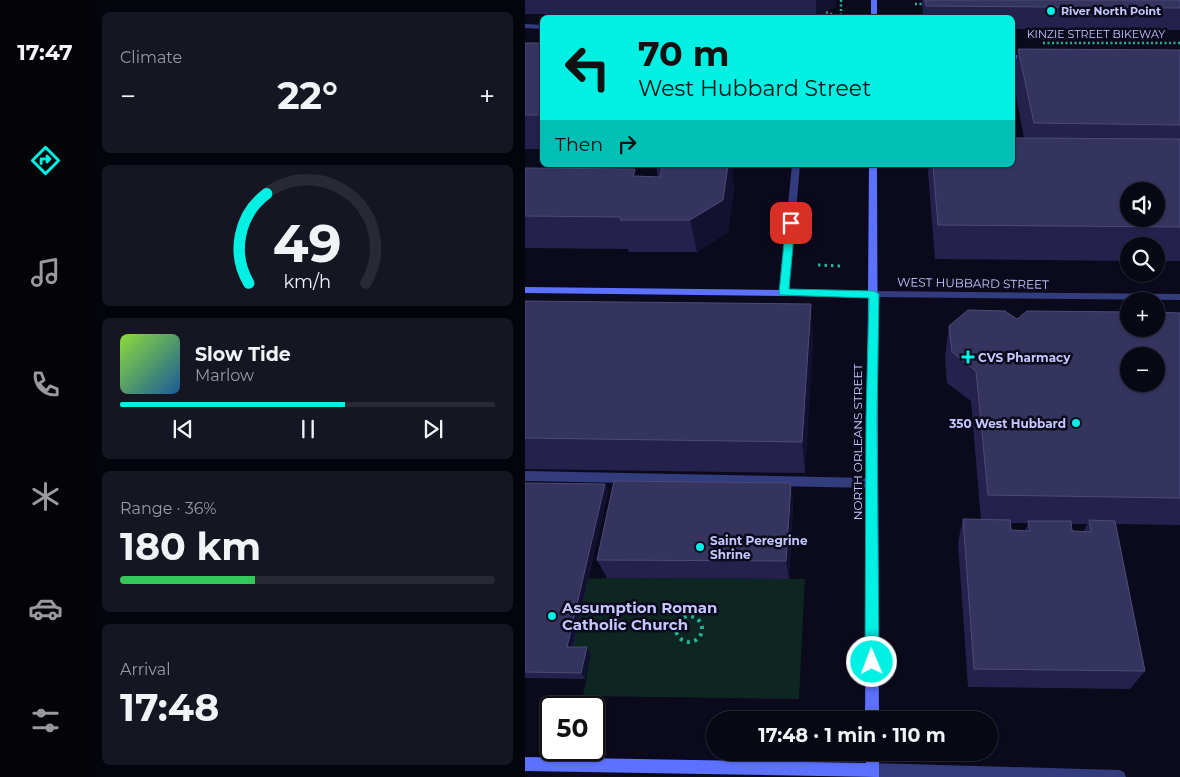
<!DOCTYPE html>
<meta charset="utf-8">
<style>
body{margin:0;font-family:Montserrat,sans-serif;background:#161622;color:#f1f3f6;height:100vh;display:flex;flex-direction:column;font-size:19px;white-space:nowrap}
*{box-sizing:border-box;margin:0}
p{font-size:16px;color:#989aa0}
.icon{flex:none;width:28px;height:28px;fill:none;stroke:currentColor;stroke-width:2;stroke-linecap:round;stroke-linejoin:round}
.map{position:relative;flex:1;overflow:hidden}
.panel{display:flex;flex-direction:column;gap:12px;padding:12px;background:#04040c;width:435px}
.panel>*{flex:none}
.hud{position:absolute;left:15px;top:15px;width:475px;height:152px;border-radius:8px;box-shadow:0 1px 4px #0004,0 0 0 1px #292934;background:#00f0e4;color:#111;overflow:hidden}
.controls{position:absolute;left:595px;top:182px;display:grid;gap:10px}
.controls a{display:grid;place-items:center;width:45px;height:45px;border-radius:50%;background:#080815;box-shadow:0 1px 4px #0004,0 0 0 1px #292934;font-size:25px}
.speed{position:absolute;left:15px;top:696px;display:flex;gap:10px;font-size:25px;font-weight:700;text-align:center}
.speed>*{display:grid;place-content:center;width:65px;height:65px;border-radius:50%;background:#080815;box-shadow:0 1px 4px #0004,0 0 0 1px #292934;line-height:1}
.speed .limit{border:2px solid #111;border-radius:8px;background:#fff;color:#111}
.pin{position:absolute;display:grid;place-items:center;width:42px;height:42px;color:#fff;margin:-21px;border-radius:10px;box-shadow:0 2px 8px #0006}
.me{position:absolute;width:55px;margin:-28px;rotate:359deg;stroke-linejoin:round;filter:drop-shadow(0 0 4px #0008)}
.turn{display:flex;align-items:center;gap:18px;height:105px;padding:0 15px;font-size:22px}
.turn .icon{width:65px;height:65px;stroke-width:2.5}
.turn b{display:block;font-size:35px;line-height:42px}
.then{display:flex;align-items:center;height:48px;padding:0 15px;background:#0003;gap:10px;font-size:19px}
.big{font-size:38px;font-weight:700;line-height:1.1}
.panel .card{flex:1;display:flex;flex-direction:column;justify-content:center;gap:8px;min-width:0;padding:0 18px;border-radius:8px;background:#161622}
.panel .dial{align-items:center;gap:0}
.dial svg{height:130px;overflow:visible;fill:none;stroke:#292934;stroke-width:7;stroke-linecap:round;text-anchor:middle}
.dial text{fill:#f1f3f6;stroke:none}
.song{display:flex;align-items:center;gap:15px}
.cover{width:60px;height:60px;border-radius:8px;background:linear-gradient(135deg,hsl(90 70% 55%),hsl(210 70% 35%))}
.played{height:5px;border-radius:2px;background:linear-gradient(90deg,#00f0e4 60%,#292934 60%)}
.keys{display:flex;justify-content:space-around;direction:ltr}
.heat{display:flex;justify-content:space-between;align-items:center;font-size:28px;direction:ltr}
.charge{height:8px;border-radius:4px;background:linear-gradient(90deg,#34c759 36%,#292934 0)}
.trip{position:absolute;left:181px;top:711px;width:292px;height:50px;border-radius:25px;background:#080815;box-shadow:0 1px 4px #0004,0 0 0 1px #292934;font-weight:700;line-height:50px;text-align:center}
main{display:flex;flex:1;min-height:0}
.menu{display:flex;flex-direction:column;width:90px;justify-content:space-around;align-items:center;background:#030308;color:#989aa0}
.menu .icon{width:35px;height:35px}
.menu .current{color:#00f0e4}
.menu b{font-size:22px;color:#f1f3f6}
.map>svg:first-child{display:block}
</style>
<main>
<nav class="menu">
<b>17:47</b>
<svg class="icon current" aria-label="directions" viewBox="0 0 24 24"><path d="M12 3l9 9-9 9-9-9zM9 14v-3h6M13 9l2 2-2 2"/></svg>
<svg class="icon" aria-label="music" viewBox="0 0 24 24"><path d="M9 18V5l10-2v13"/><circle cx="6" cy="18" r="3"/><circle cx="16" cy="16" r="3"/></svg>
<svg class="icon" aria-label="phone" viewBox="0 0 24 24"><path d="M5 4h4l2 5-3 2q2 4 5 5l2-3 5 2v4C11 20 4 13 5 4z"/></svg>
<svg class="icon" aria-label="climate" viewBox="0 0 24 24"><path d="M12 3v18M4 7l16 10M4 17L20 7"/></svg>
<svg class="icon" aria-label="car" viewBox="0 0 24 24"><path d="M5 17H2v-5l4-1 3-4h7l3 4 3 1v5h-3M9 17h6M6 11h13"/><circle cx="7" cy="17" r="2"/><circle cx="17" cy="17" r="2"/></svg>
<svg class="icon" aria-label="filters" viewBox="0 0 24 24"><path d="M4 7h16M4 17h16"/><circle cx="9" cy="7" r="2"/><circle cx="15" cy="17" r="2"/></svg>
</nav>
<section class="panel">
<div class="card"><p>Climate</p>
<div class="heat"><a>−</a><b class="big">22°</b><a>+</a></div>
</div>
<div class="card dial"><svg viewBox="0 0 100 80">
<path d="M14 69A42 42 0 1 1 86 69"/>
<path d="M14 69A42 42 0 0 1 25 14" stroke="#00f0e4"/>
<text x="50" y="56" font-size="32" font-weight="700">49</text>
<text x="50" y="72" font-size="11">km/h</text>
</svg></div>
<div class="card">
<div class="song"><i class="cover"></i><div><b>Slow Tide</b><p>Marlow</p></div></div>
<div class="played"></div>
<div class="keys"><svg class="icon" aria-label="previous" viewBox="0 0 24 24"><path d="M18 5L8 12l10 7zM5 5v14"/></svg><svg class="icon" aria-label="pause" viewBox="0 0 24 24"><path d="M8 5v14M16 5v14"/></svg><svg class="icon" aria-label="next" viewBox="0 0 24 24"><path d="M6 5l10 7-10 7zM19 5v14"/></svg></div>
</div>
<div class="card"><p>Range · 36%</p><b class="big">180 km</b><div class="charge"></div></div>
<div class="card"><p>Arrival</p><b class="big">17:48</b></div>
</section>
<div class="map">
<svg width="655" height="777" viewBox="0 0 655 777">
<rect width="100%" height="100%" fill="#0b0a1c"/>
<path fill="#0d2621" d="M82,578L280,579L274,699L58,696L66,653H46L63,579Z"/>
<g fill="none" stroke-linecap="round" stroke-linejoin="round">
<path stroke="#28b193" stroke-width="2.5" stroke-dasharray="2 2.5" stroke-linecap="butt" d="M316,0V15
M390,4H398
M301,12L308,15
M518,43H655"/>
<path stroke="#28b193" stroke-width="3" stroke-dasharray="2.5 4" stroke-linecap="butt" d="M293,265L315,266"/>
<path stroke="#28b193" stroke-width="4" stroke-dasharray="3 4.5" stroke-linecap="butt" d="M151 629a13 13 0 1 1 26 0a13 13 0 1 1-26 0Z"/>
<path fill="#333c7d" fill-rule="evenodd" d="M0,24L18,25V29L0,28Z
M0,471L346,478L350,480L351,483L350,486L346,488L0,481Z"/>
<path fill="#333c7d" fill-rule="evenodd" d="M267,165H275L264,293L259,296L254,293Z
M349,291L655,294V300L349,297L344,294Z
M348,763L594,770L599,772L601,777H348L343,775L341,770L343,765Z"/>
<path fill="#5c71ff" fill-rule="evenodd" d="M346,0H352V18H346Z
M488,55H504L507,57L504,59H488Z
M344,165H352L354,720H340L343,297L0,293V287L343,291Z
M340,752H354V777L0,771V757L341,763Z"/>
</g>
<path fill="#24224c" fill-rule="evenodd" d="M0,0H311V7L291,16L0,14Z
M397,0H655V30L488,29V18H398Z
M0,43H18V149H0Z
M493,49L655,50V261H631V246H604V261L410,259L403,172L404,165H488L499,138L488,80Z
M131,165H209L207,175L209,189L203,232L172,252H104L103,249L0,248V168L112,176L133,177Z
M0,301L288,338L280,473L0,469Z
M655,313V525L590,524L620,671L605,689L443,687L433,542L438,519L456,520L446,401L422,383L420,357L424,326L492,319ZM486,523H503L500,531L486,530ZM546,524H562L559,531H547Z
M0,483L80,484L83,492L48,647H62L66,653L60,679L0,678Z
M268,502L264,579L82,578L72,560Z"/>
<path fill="#131130" d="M291,0H311V7L291,16Z
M202,165H209L207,175L209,189L203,232L172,252L165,220Z
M110,169L118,201L108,176Z
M286,304L288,338L280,473L277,442Z
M266,483L268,502L264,579L261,561Z
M80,484L83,492L46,653L42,647Z
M62,647L66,653L60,679L56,673Z"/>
<path fill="#35345f" stroke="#4c4b78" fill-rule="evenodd" d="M400,0H655V8L401,6Z
M0,43H18V115H0Z
M493,49L655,50V125L509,123Z
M488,138L655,139V227L413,225L408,165H488ZM604,191H631V219H604Z
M138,165H203L198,200L165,220H95L96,217L0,216V168L110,169L108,176L135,177Z
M0,301L286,304L277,442L0,438Z
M443,310L480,311L492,319L502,311L604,312V329H631V312L655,313V498L463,495L451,371L427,352L424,326ZM604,356H631V384H604Z
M89,481L266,483L261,561L72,560Z
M0,483L80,484L42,647H62L56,673L0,672Z
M438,519L485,520L486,530L505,531L503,521H546L547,531L566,532L564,520L590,521L620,671L449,669Z"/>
<path fill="#00f0e4" stroke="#009c94" d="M266,220L270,223L264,289L349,291L354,294L352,418L354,662L352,668L347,670L342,668L340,662L341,418L344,298L255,295L254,293L261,223Z"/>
<g fill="#00f0e4" stroke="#0b0a1c" stroke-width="2">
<circle cx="526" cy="11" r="5"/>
<path d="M440.5 349.5h5v5h5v5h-5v5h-5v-5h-5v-5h5z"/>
<circle cx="551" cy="423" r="5"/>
<circle cx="175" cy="547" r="5"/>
<circle cx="27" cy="616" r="5"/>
</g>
<g text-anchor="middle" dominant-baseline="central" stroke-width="5" stroke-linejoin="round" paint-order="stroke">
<g font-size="11" font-weight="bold" fill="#c5c8ff" stroke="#0b0a1c" text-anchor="start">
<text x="536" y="11">River North Point</text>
</g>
<g font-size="11" fill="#c5c8ff" stroke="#0b0a1c">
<text x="571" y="34">KINZIE STREET BIKEWAY</text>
</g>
<g font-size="12" fill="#c5c8ff" stroke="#0b0a1c">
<text transform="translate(448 283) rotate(1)">WEST HUBBARD STREET</text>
<text transform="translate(332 442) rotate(-90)">NORTH ORLEANS STREET</text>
</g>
<g font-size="12" font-weight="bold" fill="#c5c8ff" stroke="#0b0a1c" text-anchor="start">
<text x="453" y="357">CVS Pharmacy</text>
<text x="541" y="423" text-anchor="end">350 West Hubbard</text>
<text x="185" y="540">Saint Peregrine<tspan x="185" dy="14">Shrine</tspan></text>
</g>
<g font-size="15" font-weight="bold" fill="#c5c8ff" stroke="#0b0a1c" text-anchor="start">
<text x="37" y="607">Assumption Roman<tspan x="37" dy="17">Catholic Church</tspan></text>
</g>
</g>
</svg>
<div class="controls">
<a><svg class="icon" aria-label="sound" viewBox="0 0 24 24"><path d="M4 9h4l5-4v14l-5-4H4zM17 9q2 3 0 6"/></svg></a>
<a><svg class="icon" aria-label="search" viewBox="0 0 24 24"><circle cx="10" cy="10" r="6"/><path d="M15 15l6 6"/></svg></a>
<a>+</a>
<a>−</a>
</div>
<div class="speed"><div class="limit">50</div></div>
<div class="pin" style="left:266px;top:223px;background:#d93025"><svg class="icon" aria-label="arrive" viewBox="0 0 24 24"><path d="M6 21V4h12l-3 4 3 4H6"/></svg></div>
<svg class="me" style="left:347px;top:662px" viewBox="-20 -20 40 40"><circle r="17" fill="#00f0e4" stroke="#fff" stroke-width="3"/><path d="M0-11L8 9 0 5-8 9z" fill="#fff"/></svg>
<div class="trip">17:48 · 1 min · 110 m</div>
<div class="hud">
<div class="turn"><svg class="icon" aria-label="left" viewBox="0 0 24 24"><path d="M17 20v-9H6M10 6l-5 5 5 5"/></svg><div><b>70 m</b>West Hubbard Street</div></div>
<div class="then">Then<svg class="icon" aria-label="right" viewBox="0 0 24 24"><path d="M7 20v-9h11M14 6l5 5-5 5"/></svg></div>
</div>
</div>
</main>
